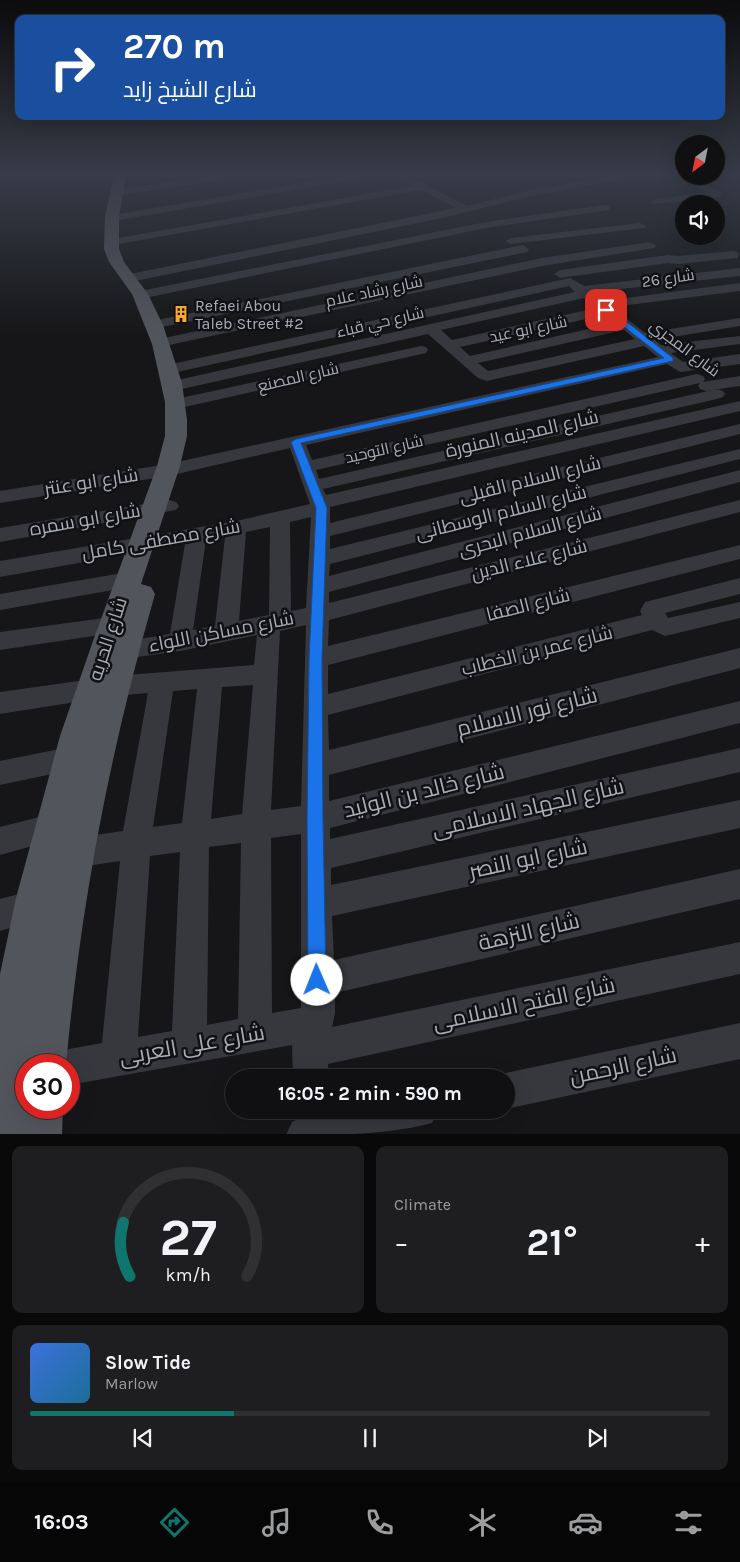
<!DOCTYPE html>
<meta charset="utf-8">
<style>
body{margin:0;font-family:Karla,Cairo,sans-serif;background:#1e1e20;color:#f1f3f6;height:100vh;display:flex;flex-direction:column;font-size:19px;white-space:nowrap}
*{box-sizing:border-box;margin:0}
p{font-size:16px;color:#9c9d9f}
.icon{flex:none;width:28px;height:28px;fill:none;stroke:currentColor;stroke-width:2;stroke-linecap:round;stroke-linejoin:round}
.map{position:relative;height:1134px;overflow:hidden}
.sheet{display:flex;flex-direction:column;gap:12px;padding:12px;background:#09090a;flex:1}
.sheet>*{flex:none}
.top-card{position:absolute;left:15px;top:15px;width:710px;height:105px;border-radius:10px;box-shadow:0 5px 20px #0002,0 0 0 1px #303032;background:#1a4fa0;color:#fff;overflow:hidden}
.needle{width:32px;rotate:212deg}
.buttons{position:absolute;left:675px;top:135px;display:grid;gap:10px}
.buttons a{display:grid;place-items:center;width:50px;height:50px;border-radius:50%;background:#101012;box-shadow:0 5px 20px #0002,0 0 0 1px #303032;font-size:25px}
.speed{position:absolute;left:15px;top:1054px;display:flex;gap:10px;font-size:25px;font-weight:700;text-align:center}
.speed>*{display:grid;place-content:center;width:65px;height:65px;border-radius:50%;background:#101012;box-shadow:0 5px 20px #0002,0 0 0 1px #303032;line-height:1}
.speed .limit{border:8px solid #d22;background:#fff;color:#111}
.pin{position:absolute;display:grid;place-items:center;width:42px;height:42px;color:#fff;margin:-21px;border-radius:10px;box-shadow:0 2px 8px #0006}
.me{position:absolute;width:55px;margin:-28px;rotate:359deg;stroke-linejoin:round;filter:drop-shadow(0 0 4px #0008)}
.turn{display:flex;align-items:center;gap:18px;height:105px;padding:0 25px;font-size:22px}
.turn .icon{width:65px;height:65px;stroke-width:2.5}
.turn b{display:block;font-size:35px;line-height:42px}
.big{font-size:38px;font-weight:700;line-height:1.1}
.sheet .card{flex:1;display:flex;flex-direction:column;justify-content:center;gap:8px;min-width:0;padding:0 18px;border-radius:10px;background:#1e1e20}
.sheet .dial{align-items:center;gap:0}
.dial svg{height:130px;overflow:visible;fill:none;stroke:#303032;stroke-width:7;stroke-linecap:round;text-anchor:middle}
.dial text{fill:#f1f3f6;stroke:none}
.song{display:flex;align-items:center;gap:15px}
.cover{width:60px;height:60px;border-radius:8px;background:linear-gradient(135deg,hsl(220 70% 55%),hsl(200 70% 35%))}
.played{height:5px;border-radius:2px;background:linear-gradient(90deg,#0f766e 30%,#303032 30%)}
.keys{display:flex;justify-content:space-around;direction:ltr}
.heat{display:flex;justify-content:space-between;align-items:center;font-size:28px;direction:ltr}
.sheet .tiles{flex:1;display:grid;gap:12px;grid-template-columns:1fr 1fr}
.card:last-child{grid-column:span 2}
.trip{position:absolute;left:225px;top:1069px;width:290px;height:50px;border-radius:25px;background:#101012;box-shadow:0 5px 20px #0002,0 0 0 1px #303032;font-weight:700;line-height:50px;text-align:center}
.tab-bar{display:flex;height:80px;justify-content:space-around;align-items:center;background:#060607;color:#9c9d9f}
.tab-bar .icon{width:35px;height:35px}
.tab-bar .selected{color:#0f766e}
.tab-bar b{font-size:22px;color:#f1f3f6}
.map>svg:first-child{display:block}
</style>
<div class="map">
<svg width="740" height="1135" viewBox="0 0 740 1135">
<rect width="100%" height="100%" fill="#161618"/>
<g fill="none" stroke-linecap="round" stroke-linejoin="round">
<path fill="#37383d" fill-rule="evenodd" d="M123,175H144C140,179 129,179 124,178Z
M216,175H238L233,178L123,195L118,192L123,189Z
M348,175H368L363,178L119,220L114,217L119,214Z
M394,175H406L467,206L531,190L616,175H636L631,178L531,196L442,218L130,282L124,278L130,274L456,208L421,190L119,244L113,241L119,238L413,186Z
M673,175L688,176L723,194L718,197L653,204L652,202L653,200L657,199L707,192Z
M605,205L609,206L610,208L609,210L486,228L140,299L133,295L140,291L486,222Z
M640,223L646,226L644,228L511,244L505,241L511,238Z
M650,242L654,244L656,246L654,248L542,266L169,345L164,344L162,341L164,338L169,337L542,258Z
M523,245L529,249L527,252L162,327L155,323L162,319Z
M733,251L737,252L739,255L737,258L678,264L668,263L560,278L554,274L560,270L668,255L678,256Z
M740,268V276L593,292L603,301L740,283V291L612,307L645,333L740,318V326L655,340L661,345L740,336V344L671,353L683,362L740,354V364L680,372L667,364L306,445L312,460L697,374L703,376L705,379L703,382L740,376V386L706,391L700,389L698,386L700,383L316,470L319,479L717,389L723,391L725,394L723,397L717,399L323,489L326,495L740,401V411L330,507V523L740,424V434L330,536V549L740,449V459L330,564L329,576L740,470V482L329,592V603L740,500V512L329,620L328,646L740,545V559L328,665V694L642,615L640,611L645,602L740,578V594L665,613L668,618L740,602V618L665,636L652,630L328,715L329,750L740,648V668L329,775V801L740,701V723L330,828V839L740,748V772L331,868V885L740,800V828L332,916L334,960L740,869V899L335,993V1013L332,1027L740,942V974L328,1064L329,1078H293L292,1045L69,1085V1065H52L56,1054L69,1049L102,1043L120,861L66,869L55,864L51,854L55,844L66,839L123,831L148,693L114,696L0,714V692L114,676L254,665L257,635L180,651L123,659L115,657L111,650L115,643L170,634L185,544L0,577V561L236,521L310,504L290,448L168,476L0,503V491L168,464L658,357L644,346L487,381L478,378L428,334L182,389L176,387L174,384L176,381L182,379L575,292L569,286L177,372L172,370L169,367L172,364L570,278L584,286ZM584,298L596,308L452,340L441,330ZM604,315L615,323L470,356L460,347ZM624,330L635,339L488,371L478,363ZM311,517L306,608L291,611L290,522ZM270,527L269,615L239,621L246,532ZM225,537L215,626L193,630L206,540ZM306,625L301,806L271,810L280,631ZM253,685L242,814L211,819L222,687ZM197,689L182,823L153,827L173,691ZM301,834V1008L272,1013L271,838ZM241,843L238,1019L207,1025L209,847ZM180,852L172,1031L138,1037L150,856Z
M421,346L426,347L428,350L426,353L176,409L170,407L168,404L170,401L176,399Z
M169,500L176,502L179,506L176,510L0,542V528Z
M128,572L136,574L139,580L136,586L0,610V594Z
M112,617L120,620L123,626L120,632L0,650V632Z
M70,747L80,750L83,759L80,768L0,785V761Z
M51,814L61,818L66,828L61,838L0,855V827Z
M34,890L45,895L50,906L45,917L0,931V899Z
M740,1023V1059L506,1109V1078H494L506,1073Z
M295,1110H438L432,1123C387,1135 334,1135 286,1135L292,1122L296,1120Z"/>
<path fill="#53555c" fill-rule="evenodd" d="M114,175H126L119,216V249L124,262L148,294L163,325L182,383L187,420V436L180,466L141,584L151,587L155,594C110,751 81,902 66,1065H26V1108H63L62,1135H0V974L16,898L60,736L93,641L157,466L165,436V402L152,344L132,294L109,262L104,249L105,216Z"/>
</g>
<linearGradient id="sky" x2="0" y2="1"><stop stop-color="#0c0c0d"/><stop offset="0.52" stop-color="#363c48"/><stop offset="1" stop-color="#363c48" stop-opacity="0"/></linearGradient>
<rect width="740" height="334" fill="url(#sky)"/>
<path fill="#1a73e8" stroke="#114b97" d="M604,308H609L673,358V361L301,443L327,508L322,659L323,818L326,980L324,986L317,989L311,986L308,980L307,818L309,659L316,508L291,442L296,439L664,358L604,311Z"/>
<defs>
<g id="building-bare" transform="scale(1.35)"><path d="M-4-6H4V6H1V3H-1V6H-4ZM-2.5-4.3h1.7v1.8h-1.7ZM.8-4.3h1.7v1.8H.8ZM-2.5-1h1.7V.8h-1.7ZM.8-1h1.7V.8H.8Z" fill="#f6ab30" stroke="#111113" stroke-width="2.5" paint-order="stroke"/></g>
</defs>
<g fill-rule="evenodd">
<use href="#building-bare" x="181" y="314"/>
</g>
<g text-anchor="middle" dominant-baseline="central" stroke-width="5" stroke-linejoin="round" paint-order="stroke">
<g font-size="16" fill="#a8adb8" stroke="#111113">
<text transform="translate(668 278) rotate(-8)">شارع 26</text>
<text transform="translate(374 291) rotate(-12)">شارع رشاد علام</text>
<text transform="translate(380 322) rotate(-13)">شارع حي قباء</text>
<text transform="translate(528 329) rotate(-12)">شارع ابو عيد</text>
<text transform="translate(685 348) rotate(37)">شارع المجري</text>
<text transform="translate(298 377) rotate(-13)">شارع المصنع</text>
<text transform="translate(384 449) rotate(-13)">شارع التوحيد</text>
</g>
<g font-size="16" fill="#a8adb8" stroke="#111113" text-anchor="start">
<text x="195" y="305">Refaei Abou<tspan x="195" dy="18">Taleb Street #2</tspan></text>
</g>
<g font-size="19" fill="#a8adb8" stroke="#111113">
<text transform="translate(522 434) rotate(-13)">شارع المدينه المنورة</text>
<text transform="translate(530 480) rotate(-14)">شارع السلام القبلى</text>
<text transform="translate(91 482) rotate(-9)">شارع ابو عنتر</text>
<text transform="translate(501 513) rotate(-14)">شارع السلام الوسطانى</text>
<text transform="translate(85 520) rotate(-10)">شارع ابو سمره</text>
<text transform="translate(530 532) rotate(-15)">شارع السلام البحرى</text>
<text transform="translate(161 540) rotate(-10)">شارع مصطفى كامل</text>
<text transform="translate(529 560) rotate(-14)">شارع علاء الدين</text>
<text transform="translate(528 605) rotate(-14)">شارع الصفا</text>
<text transform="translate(221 632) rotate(-11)">شارع مساكن اللواء</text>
<text transform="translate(108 639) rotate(-72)">شارع الحريه</text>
<text transform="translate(537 651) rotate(-14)">شارع عمر بن الخطاب</text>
</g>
<g font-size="22" fill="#a8adb8" stroke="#111113">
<text transform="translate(527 712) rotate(-14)">شارع نور الاسلام</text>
<text transform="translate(424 791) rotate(-14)">شارع خالد بن الوليد</text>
<text transform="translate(528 808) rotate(-13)">شارع الجهاد الاسلامى</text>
<text transform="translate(528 859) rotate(-12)">شارع ابو النصر</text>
<text transform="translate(529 932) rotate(-13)">شارع النزهة</text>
<text transform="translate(524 1004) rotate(-12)">شارع الفتح الاسلامى</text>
<text transform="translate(192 1045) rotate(-10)">شارع على العربى</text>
<text transform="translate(623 1066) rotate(-12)">شارع الرحمن</text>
</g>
</g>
</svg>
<div class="buttons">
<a><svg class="needle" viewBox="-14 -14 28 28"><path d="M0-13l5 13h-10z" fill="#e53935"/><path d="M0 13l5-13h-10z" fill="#9c9d9f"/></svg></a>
<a><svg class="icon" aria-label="sound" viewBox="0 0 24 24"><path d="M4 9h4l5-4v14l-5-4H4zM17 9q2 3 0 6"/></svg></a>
</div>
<div class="speed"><div class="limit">30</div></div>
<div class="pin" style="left:606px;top:310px;background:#d93025"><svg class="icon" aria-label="arrive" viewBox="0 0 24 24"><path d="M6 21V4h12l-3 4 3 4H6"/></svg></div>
<svg class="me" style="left:317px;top:980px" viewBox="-20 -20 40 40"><circle r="19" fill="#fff"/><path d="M0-13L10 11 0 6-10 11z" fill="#1a73e8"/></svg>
<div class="trip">16:05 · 2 min · 590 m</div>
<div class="top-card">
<div class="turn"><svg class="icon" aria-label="right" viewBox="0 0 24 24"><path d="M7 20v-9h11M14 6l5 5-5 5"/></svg><div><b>270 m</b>شارع الشيخ زايد</div></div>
</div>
</div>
<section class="sheet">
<div class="tiles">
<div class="card dial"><svg viewBox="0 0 100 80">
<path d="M14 69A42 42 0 1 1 86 69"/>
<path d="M14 69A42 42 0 0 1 10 36" stroke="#0f766e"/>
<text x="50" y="56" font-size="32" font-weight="700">27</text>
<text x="50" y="72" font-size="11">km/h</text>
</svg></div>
<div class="card"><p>Climate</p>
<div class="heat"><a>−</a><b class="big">21°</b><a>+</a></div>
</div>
<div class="card">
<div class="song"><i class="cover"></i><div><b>Slow Tide</b><p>Marlow</p></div></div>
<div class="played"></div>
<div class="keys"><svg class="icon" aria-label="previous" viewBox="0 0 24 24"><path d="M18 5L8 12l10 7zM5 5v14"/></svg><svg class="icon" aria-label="pause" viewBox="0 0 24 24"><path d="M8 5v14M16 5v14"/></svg><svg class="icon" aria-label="next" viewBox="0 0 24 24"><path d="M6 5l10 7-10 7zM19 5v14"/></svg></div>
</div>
</div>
</section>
<nav class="tab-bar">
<b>16:03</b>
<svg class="icon selected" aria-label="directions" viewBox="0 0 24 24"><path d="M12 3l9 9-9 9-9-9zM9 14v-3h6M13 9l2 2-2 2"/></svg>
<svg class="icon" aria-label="music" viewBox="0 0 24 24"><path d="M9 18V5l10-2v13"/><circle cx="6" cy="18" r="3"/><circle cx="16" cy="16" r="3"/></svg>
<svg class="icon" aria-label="phone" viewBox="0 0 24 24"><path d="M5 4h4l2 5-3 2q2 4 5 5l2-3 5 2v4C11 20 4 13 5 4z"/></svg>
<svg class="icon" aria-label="climate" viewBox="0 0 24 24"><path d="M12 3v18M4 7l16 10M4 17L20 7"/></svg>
<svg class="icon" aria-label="car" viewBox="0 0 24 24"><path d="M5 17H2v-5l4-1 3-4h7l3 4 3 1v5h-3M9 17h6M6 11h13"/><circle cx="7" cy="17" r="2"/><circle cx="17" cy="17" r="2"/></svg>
<svg class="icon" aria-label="filters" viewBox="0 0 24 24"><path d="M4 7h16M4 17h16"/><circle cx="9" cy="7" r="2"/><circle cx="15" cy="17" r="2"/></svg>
</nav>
